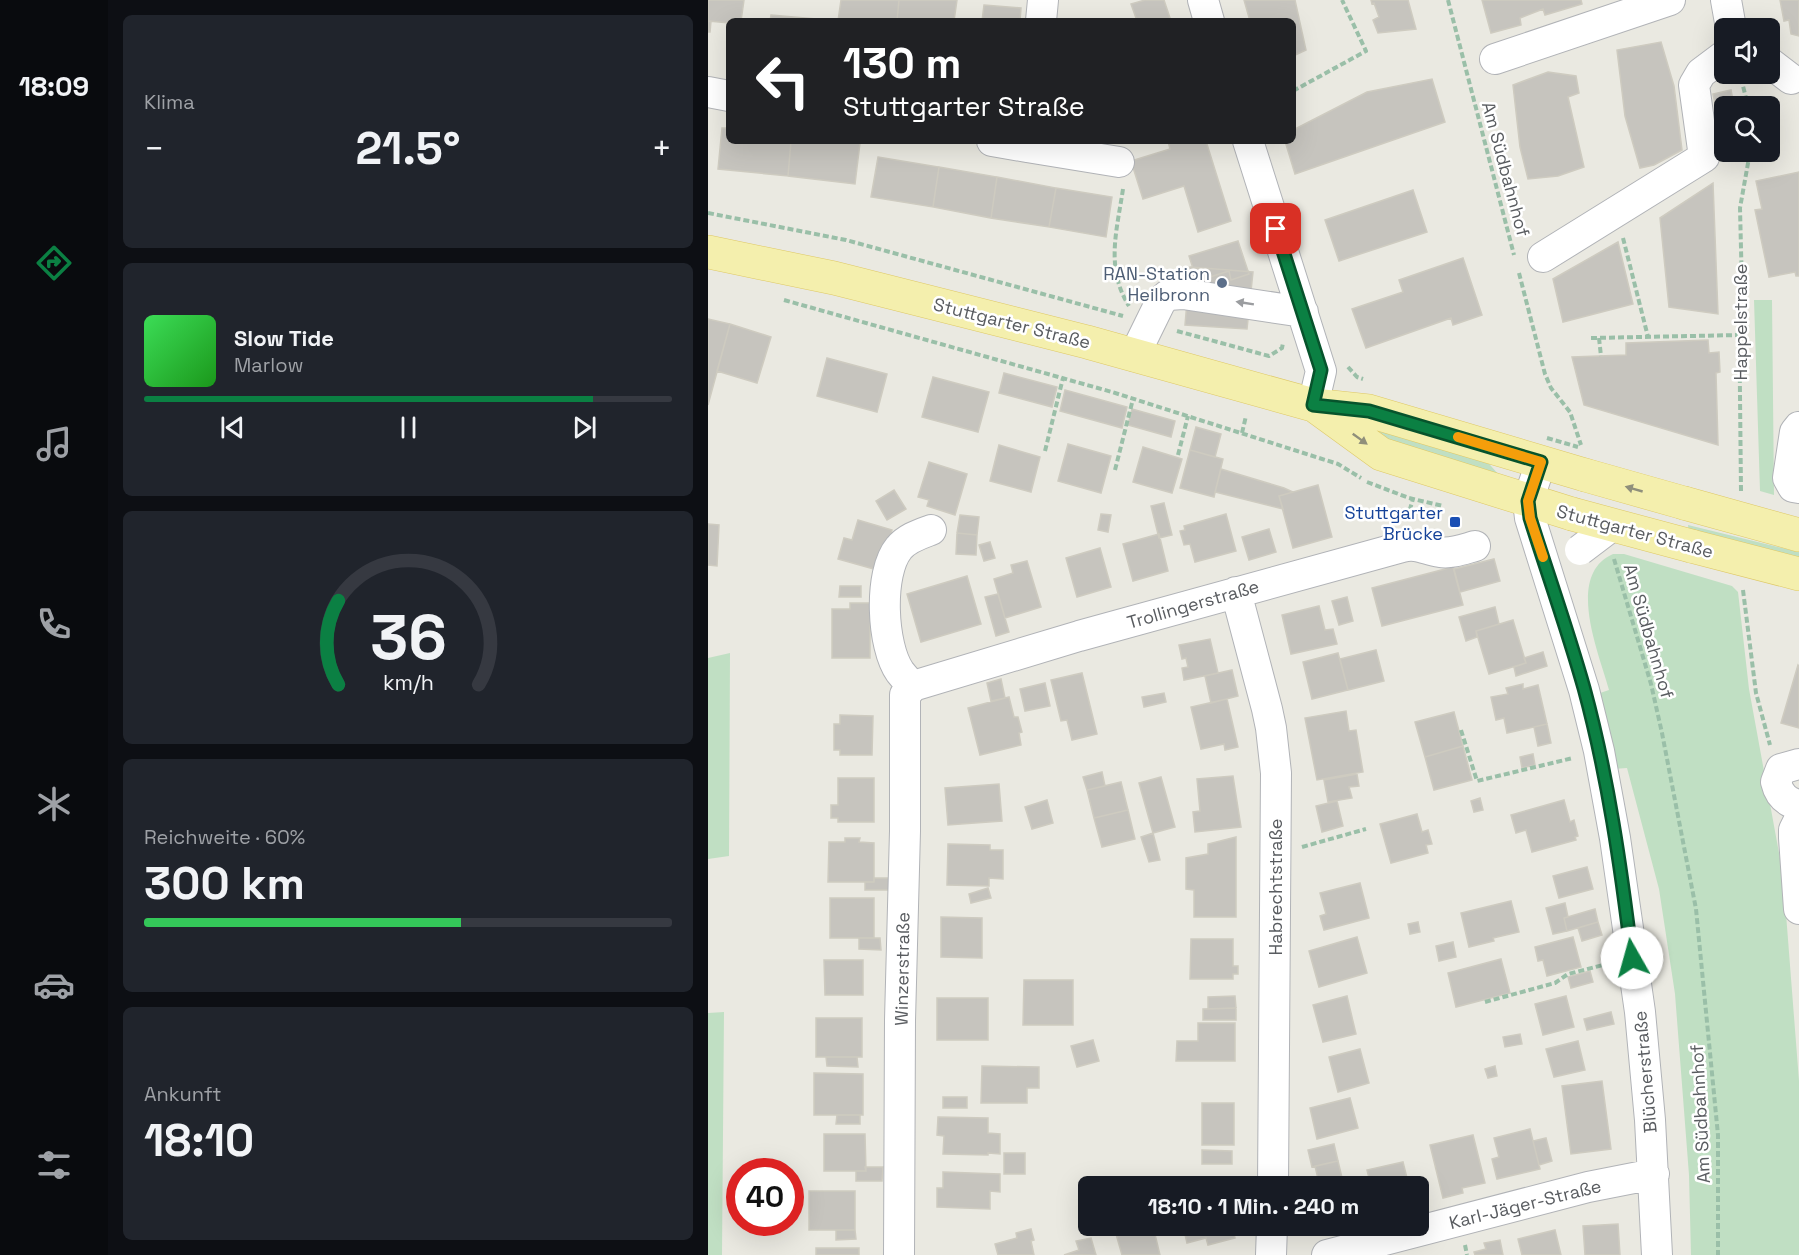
<!DOCTYPE html>
<html lang="de">
<meta charset="utf-8">
<style>
body{margin:0;font-family:"Space Grotesk",sans-serif;background:#20242c;color:#f1f3f6;height:100vh;display:flex;flex-direction:column;font-size:22px;white-space:nowrap}
*{box-sizing:border-box;margin:0}
p{font-size:20px;color:#9ea1a6}
.icon{flex:none;width:33px;height:33px;fill:none;stroke:currentColor;stroke-width:2;stroke-linecap:round;stroke-linejoin:round}
.map{position:relative;flex:1;overflow:hidden}
.sheet{display:flex;flex-direction:column;gap:15px;padding:15px;background:#0d0f14;width:600px}
.sheet>*{flex:none}
.banner{position:absolute;left:18px;top:18px;width:570px;height:126px;border-radius:9px;box-shadow:0 6px 24px #0002;background:#202124;color:#fff;overflow:hidden}
.buttons{position:absolute;left:1006px;top:18px;display:grid;gap:12px}
.buttons a{display:grid;place-items:center;width:66px;height:66px;border-radius:9px;background:#171b24;box-shadow:0 6px 24px #0002;font-size:30px}
.speed{position:absolute;left:18px;top:1158px;display:flex;gap:12px;font-size:30px;font-weight:700;text-align:center}
.speed>*{display:grid;place-content:center;width:78px;height:78px;border-radius:50%;background:#171b24;box-shadow:0 6px 24px #0002;line-height:1}
.speed .limit{border:9px solid #d22;background:#fff;color:#111}
.pin{position:absolute;display:grid;place-items:center;width:51px;height:51px;color:#fff;margin:-26px;border-radius:12px;box-shadow:0 3px 9px #0006}
.me{position:absolute;width:66px;margin:-33px;rotate:353deg;stroke-linejoin:round;filter:drop-shadow(0 0 4px #0008)}
.turn{display:flex;align-items:center;gap:21px;height:126px;padding:0 18px;font-size:27px}
.turn .icon{width:78px;height:78px;stroke-width:2.5}
.turn b{display:block;font-size:42px;line-height:51px}
.big{font-size:45px;font-weight:700;line-height:1.1}
.sheet .tile{flex:1;display:flex;flex-direction:column;justify-content:center;gap:9px;min-width:0;padding:0 21px;border-radius:9px;background:#20242c}
.sheet .dial{align-items:center;gap:0}
.dial svg{height:156px;overflow:visible;fill:none;stroke:#363941;stroke-width:7;stroke-linecap:round;text-anchor:middle}
.dial text{fill:#f1f3f6;stroke:none}
.song{display:flex;align-items:center;gap:18px}
.cover{width:72px;height:72px;border-radius:9px;background:linear-gradient(135deg,hsl(130 70% 55%),hsl(120 70% 35%))}
.played{height:6px;border-radius:3px;background:linear-gradient(90deg,#0b8043 85%,#363941 85%)}
.keys{display:flex;justify-content:space-around;direction:ltr}
.heat{display:flex;justify-content:space-between;align-items:center;font-size:33px;direction:ltr}
.charge{height:9px;border-radius:4px;background:linear-gradient(90deg,#34c759 60%,#363941 0)}
.trip{position:absolute;left:370px;top:1176px;width:351px;height:60px;border-radius:9px;background:#171b24;box-shadow:0 6px 24px #0002;font-weight:700;line-height:60px;text-align:center}
main{display:flex;flex:1;min-height:0}
.menu{display:flex;flex-direction:column;width:108px;justify-content:space-around;align-items:center;background:#090b0e;color:#9ea1a6}
.menu .icon{width:42px;height:42px}
.menu .active{color:#0b8043}
.menu b{font-size:27px;color:#f1f3f6}
.map>svg:first-child{display:block}
</style>
<main>
<nav class="menu">
<b>18:09</b>
<svg class="icon active" aria-label="directions" viewBox="0 0 24 24"><path d="M12 3l9 9-9 9-9-9zM9 14v-3h6M13 9l2 2-2 2"/></svg>
<svg class="icon" aria-label="music" viewBox="0 0 24 24"><path d="M9 18V5l10-2v13"/><circle cx="6" cy="18" r="3"/><circle cx="16" cy="16" r="3"/></svg>
<svg class="icon" aria-label="phone" viewBox="0 0 24 24"><path d="M5 4h4l2 5-3 2q2 4 5 5l2-3 5 2v4C11 20 4 13 5 4z"/></svg>
<svg class="icon" aria-label="climate" viewBox="0 0 24 24"><path d="M12 3v18M4 7l16 10M4 17L20 7"/></svg>
<svg class="icon" aria-label="car" viewBox="0 0 24 24"><path d="M5 17H2v-5l4-1 3-4h7l3 4 3 1v5h-3M9 17h6M6 11h13"/><circle cx="7" cy="17" r="2"/><circle cx="17" cy="17" r="2"/></svg>
<svg class="icon" aria-label="filters" viewBox="0 0 24 24"><path d="M4 7h16M4 17h16"/><circle cx="9" cy="7" r="2"/><circle cx="15" cy="17" r="2"/></svg>
</nav>
<section class="sheet">
<div class="tile"><p>Klima</p>
<div class="heat"><a>−</a><b class="big">21.5°</b><a>+</a></div>
</div>
<div class="tile">
<div class="song"><i class="cover"></i><div><b>Slow Tide</b><p>Marlow</p></div></div>
<div class="played"></div>
<div class="keys"><svg class="icon" aria-label="previous" viewBox="0 0 24 24"><path d="M18 5L8 12l10 7zM5 5v14"/></svg><svg class="icon" aria-label="pause" viewBox="0 0 24 24"><path d="M8 5v14M16 5v14"/></svg><svg class="icon" aria-label="next" viewBox="0 0 24 24"><path d="M6 5l10 7-10 7zM19 5v14"/></svg></div>
</div>
<div class="tile dial"><svg viewBox="0 0 100 80">
<path d="M14 69A42 42 0 1 1 86 69"/>
<path d="M14 69A42 42 0 0 1 14 26" stroke="#0b8043"/>
<text x="50" y="56" font-size="32" font-weight="700">36</text>
<text x="50" y="72" font-size="11">km/h</text>
</svg></div>
<div class="tile"><p>Reichweite · 60%</p><b class="big">300 km</b><div class="charge"></div></div>
<div class="tile"><p>Ankunft</p><b class="big">18:10</b></div>
</section>
<div class="map">
<svg width="1091" height="1255" viewBox="0 0 1091 1255">
<rect width="100%" height="100%" fill="#eae9e1"/>
<path fill="#c0dfc3" d="M1046,300H1064L1066,495L1052,491Z
M639,412L775,457L791,475L790,478L654,430Z
M980,525L1091,552V560L981,534Z
M905,554H916L1024,586L1030,592L1041,689L1075,875L1091,1081V1255H983L981,1175L967,994L951,889L919,768L905,769L892,693L901,690C891,653 857,575 905,554Z
M22,653L21,856L0,859V658Z
M16,1012L14,1255H0V1013Z"/>
<path fill="#c6c4be" stroke="#cecbc0" stroke-width="1.5" d="M0,0H36L33,21H21V23L3,21L2,32H0Z
M0,0H36L33,21H21V23L0,21Z
M133,0H191L189,21H130Z
M191,0H249L246,21H189Z
M437,0H456L463,21H429L423,4Z
M536,0H587L598,50L585,56V21H542Z
M663,0H700L708,29L670,33L665,20L671,17L666,3L664,4Z
M774,0H873L874,4L837,15L835,9L812,18L813,25L783,33Z
M1072,0H1091V36L1083,34L1081,20L1076,21Z
M276,5L313,8L312,21H274Z
M63,15L108,19V21H62Z
M953,42L966,86L974,150L946,165L932,168L917,116L909,50Z
M840,72L868,76L871,93L860,97L876,167L850,176L820,179L812,147L805,85Z
M724,79L737,122L587,174L577,141H585V130L659,92Z
M1023,90L1026,106H1017V130L1013,131L1005,94Z
M14,128H21V141H83L80,176L10,169Z
M83,141H132L152,143L147,184L80,176Z
M460,141H498L523,221L490,232L476,186L435,199L423,161L462,149Z
M170,157L231,167L225,207L163,197Z
M231,167L289,177L283,218L225,207Z
M1091,172V276H1088L1087,272L1061,277L1047,210L1054,209L1048,181Z
M289,177L348,188L341,227L283,218Z
M1005,183L1010,314L961,307L952,218Z
M348,188L404,197L398,237L341,227Z
M705,190L719,232L631,261L617,220Z
M530,241L541,274L523,280L521,271L489,281L481,256Z
M910,242L925,304L855,322L845,279Z
M755,258L774,315L745,325L743,318L658,348L644,309L695,292L691,280Z
M482,267L545,272L539,329L477,325Z
M0,319L22,324L0,405Z
M22,324L63,337L49,383L9,371Z
M1000,340L1001,353L1011,352L1012,372L1008,373L1010,445L876,405L864,357L918,355V343Z
M119,358L179,374L169,412L109,396Z
M296,373L349,387L344,407L291,393Z
M225,377L281,392L270,432L214,417Z
M357,390L419,407L414,428L352,411Z
M424,409L467,421L463,437L420,425Z
M488,427L513,434L507,457L482,450Z
M360,444L403,456L393,493L350,481Z
M291,445L332,457L323,492L282,481Z
M435,447L474,459L464,493L425,482Z
M482,450L515,459L506,497L472,488Z
M221,462L259,474L247,515L219,506L221,500L210,497Z
M513,469L576,488L585,492L571,496L575,509L507,492Z
M610,485L624,537L585,548L571,496Z
M186,490L198,509L179,520L168,501Z
M456,503L464,535L451,538L443,506Z
M393,514L403,515L400,532L390,530Z
M518,514L528,551L487,562L482,544L476,545L472,531L477,530L476,526Z
M252,515L271,517L269,535L249,533Z
M150,520L184,530L173,571L130,559L136,538L144,540Z
M0,524L11,525L9,566L0,565Z
M561,529L568,552L541,560L534,537Z
M249,533L269,535L268,555L248,554Z
M451,534L460,571L425,581L415,544Z
M282,542L287,558L276,561L271,545Z
M392,548L403,587L369,597L358,558Z
M786,559L792,581L752,592L746,569Z
M319,561L333,607L297,618L286,579L305,573L303,565Z
M745,567L755,605L674,626L664,588Z
M259,576L273,624L213,642L199,594Z
M132,586H153V597H131Z
M290,594L301,632L288,636L277,597Z
M639,597L645,621L631,625L624,601Z
M142,603H162V658H124V609H142Z
M611,606L617,630L625,629L629,644L583,654L574,615Z
M787,607L791,624L768,631L769,637L758,641L751,617Z
M805,620L818,663L781,674L768,631Z
M502,639L510,673L476,680L474,668L480,667L478,658L474,659L471,645Z
M668,650L676,681L640,690L632,659Z
M835,652L839,666L808,676L806,667L818,663L816,658Z
M630,653L640,690L604,699L595,662Z
M1090,665L1091,666V728L1073,723Z
M524,670L530,696L503,703L497,676Z
M374,673L389,734L364,740L359,720L353,721L343,680Z
M293,679L297,698L283,701L279,683Z
M337,683L342,706L317,711L312,689Z
M815,684V689L830,685L839,724L799,733L796,718L788,720L783,697L800,694L798,688Z
M456,693L458,702L436,707L434,697Z
M301,697L306,717H310L314,732L311,733L313,745L272,755L260,708Z
M519,699L530,747L517,750L516,744L493,749L483,707Z
M638,711L641,731L648,730L655,772L609,780L597,718Z
M746,712L755,746L717,757L707,722Z
M132,715L165,716L164,755H132V750H126V724H132Z
M839,724L843,743L830,746L826,727Z
M755,746L764,780L726,790L717,757Z
M825,754L827,765L814,768L812,757Z
M394,772L397,786L379,790L375,777Z
M649,774L651,786L641,787L644,798L620,802L616,780Z
M525,776L533,827L487,832L485,812L492,811L489,779Z
M453,777L467,827L445,833L431,783Z
M130,778H166V822H130V818H123V805H130Z
M413,782L420,810L386,818L379,790Z
M291,784L294,821L240,825L237,788Z
M772,798L775,810L766,812L763,801Z
M339,800L345,823L324,829L317,807Z
M856,800L862,822L866,820L870,836L867,837L868,840L824,852L818,830L808,833L803,815Z
M629,801L635,826L614,832L608,806Z
M420,810L427,839L394,847L386,818Z
M709,814L714,832L720,830L724,844L718,845L720,853L683,863L672,824Z
M445,833L452,860L441,862L433,837Z
M528,837V917H486V890L478,889V858L500,854V844Z
M137,838H152L151,842L166,843V882H120L121,842H137Z
M240,844L282,845V850H295V879L281,878V886L239,885Z
M879,867L885,889L851,898L845,876Z
M166,878H181V890H157V882H166Z
M652,883L661,918L616,930L612,916L618,914L612,893Z
M280,888L283,898L263,903L261,894Z
M122,898H166V938H122Z
M803,901L811,932L785,938L786,941L761,947L753,913Z
M857,903L860,917L856,918L859,931L845,934L838,908Z
M887,909L890,922L859,931L856,918Z
M233,917L274,918V958L233,957Z
M710,922L712,932L702,934L700,924Z
M890,922L894,935L874,941L870,928Z
M649,937L659,973L611,987L601,951Z
M865,937L873,967L839,976L835,960L830,961L827,947Z
M151,938H172L173,950L151,949Z
M483,939H525V966H530V974H525V979H482Z
M745,942L748,957L731,961L728,946Z
M793,959L802,993L748,1007L740,973Z
M116,960H155V995H117Z
M882,971L885,982L863,988L860,977Z
M316,980H365V1025H315Z
M527,996L528,1008L500,1009V997Z
M639,996L648,1034L615,1042L605,1005Z
M858,996L866,1027L835,1035L827,1004Z
M229,998H280V1040H229Z
M528,1008V1020H495V1009Z
M903,1012L906,1024L879,1030L876,1019Z
M108,1018H154V1057H108Z
M490,1023H527V1061H468L469,1041H490Z
M812,1034L814,1044L797,1047L795,1037Z
M385,1040L391,1061L369,1067L363,1046Z
M870,1041L877,1070L846,1077L838,1049Z
M652,1049L661,1083L630,1092L621,1057Z
M118,1057H149L150,1067L119,1066Z
M274,1066L331,1067V1088H319V1103H273Z
M787,1066L789,1076L780,1078L777,1069Z
M106,1073L155,1074V1115H106Z
M894,1081L903,1149L863,1154L854,1086Z
M235,1097H259V1108H235Z
M642,1098L650,1128L609,1139L602,1108Z
M494,1103H526V1145H494Z
M129,1115H152V1124H128Z
M230,1117L280,1118V1133L292,1134V1154L280,1153V1155L235,1154L236,1136L229,1135Z
M822,1129L832,1169L789,1179L784,1159L791,1157L786,1138Z
M116,1134H157L158,1171H116Z
M765,1135L777,1183L754,1188L755,1193L735,1198L722,1145Z
M838,1138L844,1161L831,1165L825,1141Z
M626,1144L630,1161L604,1167L600,1150Z
M494,1150L524,1151V1164H494Z
M296,1153H317V1174H296Z
M630,1161L636,1186H598L611,1183L607,1166Z
M695,1162L701,1186H663L659,1170Z
M157,1167H175L174,1181H148V1171H158Z
M235,1172L292,1174V1192L282,1191V1209L229,1207V1188H235Z
M101,1191H147V1230H101Z
M910,1224L912,1255H877L875,1226Z
M411,1226H445L452,1255H414L406,1227Z
M475,1226H524L527,1238L500,1245L498,1238L479,1243Z
M323,1229L326,1240L323,1241L326,1255H290L287,1244L309,1238L308,1233Z
M128,1230H147L148,1239L128,1240Z
M847,1230L853,1255H814L810,1239Z
M383,1238L388,1255H356L371,1250L368,1241Z
M792,1240L795,1255H767L766,1252L778,1249L776,1243Z
M108,1248H151V1255H108Z"/>
<g fill="none" stroke-linecap="round" stroke-linejoin="round">
<g stroke="#b1b3b7" stroke-width="32">
<path id="minor" d="M495,0L501,21
M1018,0L1023,28
M333,21L335,0
M787,59L962,0
M1062,63L1083,79
M0,92L21,96
M284,141L319,147L320,141
M540,141L613,371L605,405
M319,147L411,162
M835,257L996,157L986,85L993,73L1017,55
M426,356L453,301L460,295L475,294L595,312
M1091,427L1087,432L1080,478L1085,487L1091,488
M833,462L820,501L822,518L876,690L891,751L907,838L932,1012L942,1120L949,1255
M528,592L559,709L563,728L568,773L565,1186
M205,686L371,636L694,547C709,543 718,550 732,552C743,554 756,549 767,546
M205,686C200,682 196,677 192,672C174,647 170,573 191,548C199,538 212,534 223,530
M1091,764L1073,769L1068,782C1071,795 1078,802 1091,805
M1091,820L1086,830V838L1091,909
M191,1255L192,1020L197,831V695L205,686
M563,1255L564,1226
M619,1255L880,1187L946,1174"/>
</g>
<g stroke="#dec866" stroke-width="34">
<path id="major" d="M0,252L126,278L379,342L605,405L661,411L877,475
M607,406L673,454L864,514
M976,503L1091,535
M983,546L1091,574"/>
</g>
<path stroke="#9abfa8" stroke-width="4" stroke-dasharray="6 3" stroke-linecap="butt" d="M740,0L806,255
M1033,78L1040,106
M585,91L658,51L634,0
M415,189C409,230 397,268 421,306
M0,213L138,240L415,316
M915,238L940,337
M811,273L837,374L843,388L862,412L873,445
M76,300L404,392L630,464L653,478
M469,331L561,356L574,348L575,343
M883,338L1032,335
M891,338L893,356
M640,367L649,377L655,379
M534,433L538,416
M337,451L355,378
M470,455L480,416
M407,470L425,399
M659,482L701,498L735,506
M1033,491L1031,301L1034,289L1032,208L1042,152
M699,519L705,499
M906,559L943,684L954,733L988,909L1010,1135V1255
M1035,590L1048,693L1062,745
M753,730L769,781L865,758
M594,847L658,829
M777,1002L847,983L860,974L899,964
M757,1245L759,1255"/>
<use href="#minor" stroke="#fff" stroke-width="30"/>
<use href="#major" stroke="#f4efad" stroke-width="33"/>
<g stroke="#b1b3b7" stroke-width="32" stroke-linecap="butt">
<path id="minor-bridge" d="M872,550L905,525"/>
</g>
<g stroke="#dec866" stroke-width="34" stroke-linecap="butt">
<path id="major-bridge" d="M877,475L976,503
M864,514L983,546"/>
</g>
<path stroke="#9abfa8" stroke-width="4" stroke-dasharray="6 3" stroke-linecap="butt" d="M839,438L870,447"/>
<use href="#minor-bridge" stroke="#fff" stroke-width="30"/>
<use href="#major-bridge" stroke="#f4efad" stroke-width="33"/>
</g>
<defs><path id="oneway-solid" d="M-6-.8H1V-3.2L6.5 0L1 3.2V.8H-6Z" transform="scale(1.5)"/></defs>
<use fill="#9b9da0" href="#oneway-solid" transform="translate(537 303) rotate(-171)"/>
<g fill="#8f8f7b">
<use href="#oneway-solid" transform="translate(652 439) rotate(36)"/>
<use href="#oneway-solid" transform="translate(926 489) rotate(-164)"/>
</g>
<g fill="none" stroke-linecap="round" stroke-linejoin="round">
<g stroke="#07532c" stroke-width="15">
<path id="route" d="M568,229L613,370L605,405L661,411L833,462L820,501L822,518C840,575 860,631 876,688C900,776 913,868 924,958"/>
</g>
<use href="#route" stroke="#0b8043" stroke-width="10"/>
<path stroke="#f59e0b" stroke-width="10" d="M750,437L833,462L820,501L822,518L835,557"/>
</g>
<circle fill="#5c6f8a" stroke="#fff" stroke-width="2" cx="514" cy="283" r="6"/>
<rect fill="#1a4fb4" stroke="#fff" stroke-width="2" x="741" y="516" width="12" height="12" rx="3"/>
<g text-anchor="middle" dominant-baseline="central" stroke-width="5" stroke-linejoin="round" paint-order="stroke">
<g font-size="18" fill="#595c60" stroke="#fff">
<text transform="translate(798 169) rotate(75)">Am Südbahnhof</text>
<text transform="translate(1032 322) rotate(-90)">Happelstraße</text>
<text transform="translate(304 323) rotate(14)">Stuttgarter Straße</text>
<text transform="translate(927 531) rotate(15)">Stuttgarter Straße</text>
<text transform="translate(485 604) rotate(-16)">Trollingerstraße</text>
<text transform="translate(941 631) rotate(74)">Am Südbahnhof</text>
<text transform="translate(567 887) rotate(-90)">Habrechtstraße</text>
<text transform="translate(194 969) rotate(-89)">Winzerstraße</text>
<text transform="translate(937 1072) rotate(-95)">Blücherstraße</text>
<text transform="translate(992 1114) rotate(-93)">Am Südbahnhof</text>
<text transform="translate(817 1204) rotate(-14)">Karl-Jäger-Straße</text>
</g>
<g font-size="18" fill="#4e5e75" stroke="#fff" text-anchor="end">
<text x="502" y="273">RAN-Station<tspan x="502" dy="21">Heilbronn</tspan></text>
</g>
<g font-size="18" fill="#164399" stroke="#fff" text-anchor="end">
<text x="735" y="512">Stuttgarter<tspan x="735" dy="21">Brücke</tspan></text>
</g>
</g>
</svg>
<div class="buttons">
<a><svg class="icon" aria-label="sound" viewBox="0 0 24 24"><path d="M4 9h4l5-4v14l-5-4H4zM17 9q2 3 0 6"/></svg></a>
<a><svg class="icon" aria-label="search" viewBox="0 0 24 24"><circle cx="10" cy="10" r="6"/><path d="M15 15l6 6"/></svg></a>
</div>
<div class="speed"><div class="limit">40</div></div>
<div class="pin" style="left:568px;top:229px;background:#d93025"><svg class="icon" aria-label="arrive" viewBox="0 0 24 24"><path d="M6 21V4h12l-3 4 3 4H6"/></svg></div>
<svg class="me" style="left:924px;top:958px" viewBox="-20 -20 40 40"><circle r="19" fill="#fff"/><path d="M0-13L10 11 0 6-10 11z" fill="#0b8043"/></svg>
<div class="trip">18:10 · 1 Min. · 240 m</div>
<div class="banner">
<div class="turn"><svg class="icon" aria-label="left" viewBox="0 0 24 24"><path d="M17 20v-9H6M10 6l-5 5 5 5"/></svg><div><b>130 m</b>Stuttgarter Straße</div></div>
</div>
</div>
</main>
